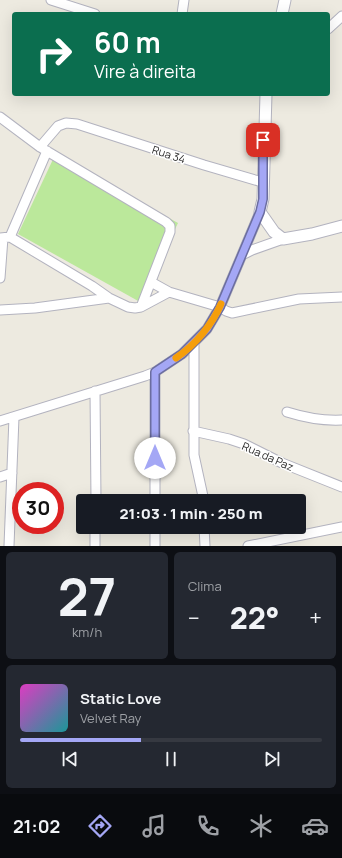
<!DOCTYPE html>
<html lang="pt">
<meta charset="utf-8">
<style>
body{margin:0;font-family:Manrope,sans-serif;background:#242831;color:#f1f3f6;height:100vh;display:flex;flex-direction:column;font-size:15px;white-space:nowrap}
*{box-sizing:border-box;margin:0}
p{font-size:13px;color:#9ea1a6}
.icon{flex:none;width:22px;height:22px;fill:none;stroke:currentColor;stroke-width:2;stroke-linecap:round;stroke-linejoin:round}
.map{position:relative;height:546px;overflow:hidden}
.sheet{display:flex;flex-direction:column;gap:6px;padding:6px;background:#0d0f14;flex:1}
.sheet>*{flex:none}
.banner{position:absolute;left:12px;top:12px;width:318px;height:84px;border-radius:4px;box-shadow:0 4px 16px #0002;background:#0b6e4f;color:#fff;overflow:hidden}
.speed{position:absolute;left:12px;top:482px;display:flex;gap:8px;font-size:20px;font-weight:700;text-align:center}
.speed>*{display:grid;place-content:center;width:52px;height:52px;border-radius:50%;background:#171b24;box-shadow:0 4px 16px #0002;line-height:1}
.speed .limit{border:6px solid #d22;background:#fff;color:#111}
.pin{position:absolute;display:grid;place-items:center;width:34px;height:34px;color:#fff;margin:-17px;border-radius:8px;box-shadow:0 2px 6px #0006}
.me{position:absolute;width:44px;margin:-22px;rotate:0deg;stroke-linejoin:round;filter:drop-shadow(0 0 3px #0008)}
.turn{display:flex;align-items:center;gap:14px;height:84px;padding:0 16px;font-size:18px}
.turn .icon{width:52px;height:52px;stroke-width:2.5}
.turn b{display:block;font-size:28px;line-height:34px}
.big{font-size:30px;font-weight:800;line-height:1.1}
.sheet .widget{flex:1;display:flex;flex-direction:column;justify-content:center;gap:6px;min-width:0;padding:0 14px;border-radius:6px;background:#242831}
.sheet .dial{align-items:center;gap:0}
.dial b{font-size:52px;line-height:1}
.song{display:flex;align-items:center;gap:12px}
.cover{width:48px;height:48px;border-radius:6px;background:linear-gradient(135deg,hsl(310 70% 55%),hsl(180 70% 35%))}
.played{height:4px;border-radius:2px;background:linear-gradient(90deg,#a4a7f5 40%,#363941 40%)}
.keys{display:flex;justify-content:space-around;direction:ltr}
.heat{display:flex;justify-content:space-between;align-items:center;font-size:22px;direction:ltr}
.sheet .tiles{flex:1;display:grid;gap:6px;grid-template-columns:1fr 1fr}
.widget:last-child{grid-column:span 2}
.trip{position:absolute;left:76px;top:494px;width:230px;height:40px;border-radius:4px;background:#171b24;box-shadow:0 4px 16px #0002;font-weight:800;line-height:40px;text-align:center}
.tabs{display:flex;height:64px;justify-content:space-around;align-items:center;background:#090b0e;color:#9ea1a6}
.tabs .icon{width:28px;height:28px}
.tabs .current{color:#a4a7f5}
.tabs b{font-size:18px;color:#f1f3f6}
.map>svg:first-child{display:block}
</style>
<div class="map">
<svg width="342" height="546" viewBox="0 0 342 546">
<rect width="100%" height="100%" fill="#edeae0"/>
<path fill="#bbe89b" d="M55,155L178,223L140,302L18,234Z"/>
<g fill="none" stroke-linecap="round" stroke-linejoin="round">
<g stroke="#b3b3bf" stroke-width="11">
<path id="minor" d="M51,0L95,14
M182,14L184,0
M328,29L342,16
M0,117L40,147L166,222L170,226V232L141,307
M40,147L58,126L66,123L77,124L204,165L262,182
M10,237L47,151
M0,238L10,237L92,286L109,298L128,307L135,308L141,307L169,292L220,307L226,311L232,313L299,299L342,297
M242,255L252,250L283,239
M0,278L3,238
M151,282L169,292
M0,310L35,308L109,298
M194,343V455L204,501
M95,391L96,501
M287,412C306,418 323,421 342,420
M0,421L145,376L155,372L182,354L207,329L220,307L260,212
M193,431L229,439L244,444L282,463L342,487
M0,477L12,473
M155,501V372
M204,527L205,546
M9,546L14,417
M95,546V527
M155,546V527
M248,546L342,527"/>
</g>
<g stroke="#b3b3bf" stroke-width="13">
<path id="tertiary" d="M282,14L285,0
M266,94L263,199L260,212L274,232L283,239L312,234L342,226"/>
</g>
<use href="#minor" stroke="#fff" stroke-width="9"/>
<use href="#tertiary" stroke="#fff" stroke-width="11"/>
</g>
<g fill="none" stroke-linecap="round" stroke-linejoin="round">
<g stroke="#6b6d9f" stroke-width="10">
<path id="route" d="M155,458V372L182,354L207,329L220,307L260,212L263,199V140"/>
</g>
<use href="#route" stroke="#a4a7f5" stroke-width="7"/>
<path stroke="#f59e0b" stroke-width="7" d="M176,358C195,345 212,325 221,304"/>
</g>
<g text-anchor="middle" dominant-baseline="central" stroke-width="3" stroke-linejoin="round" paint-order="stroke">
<g font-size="11" fill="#2d2d2d" stroke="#fff">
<text transform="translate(169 154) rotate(18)">Rua 34</text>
<text transform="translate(268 456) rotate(24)">Rua da Paz</text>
</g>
</g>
</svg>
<div class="speed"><div class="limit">30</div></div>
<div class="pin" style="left:263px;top:140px;background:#d93025"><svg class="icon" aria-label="arrive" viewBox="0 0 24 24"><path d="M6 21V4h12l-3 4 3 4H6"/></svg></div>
<svg class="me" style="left:155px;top:458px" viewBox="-20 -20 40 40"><circle r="19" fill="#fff"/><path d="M0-13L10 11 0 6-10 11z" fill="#a4a7f5"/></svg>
<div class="trip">21:03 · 1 min · 250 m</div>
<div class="banner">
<div class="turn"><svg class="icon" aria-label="right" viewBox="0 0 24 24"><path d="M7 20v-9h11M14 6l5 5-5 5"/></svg><div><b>60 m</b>Vire à direita</div></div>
</div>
</div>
<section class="sheet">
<div class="tiles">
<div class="widget dial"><b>27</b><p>km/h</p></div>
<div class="widget"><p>Clima</p>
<div class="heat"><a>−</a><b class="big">22°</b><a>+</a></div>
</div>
<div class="widget">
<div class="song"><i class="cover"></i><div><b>Static Love</b><p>Velvet Ray</p></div></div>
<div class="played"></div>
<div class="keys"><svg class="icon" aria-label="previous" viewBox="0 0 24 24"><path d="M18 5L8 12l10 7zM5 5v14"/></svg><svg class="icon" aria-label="pause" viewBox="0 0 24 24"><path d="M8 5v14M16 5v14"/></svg><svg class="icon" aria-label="next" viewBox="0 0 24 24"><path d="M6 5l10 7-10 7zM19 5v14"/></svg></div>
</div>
</div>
</section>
<nav class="tabs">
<b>21:02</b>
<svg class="icon current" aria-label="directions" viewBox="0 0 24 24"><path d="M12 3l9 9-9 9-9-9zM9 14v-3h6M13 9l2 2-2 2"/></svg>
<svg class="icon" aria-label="music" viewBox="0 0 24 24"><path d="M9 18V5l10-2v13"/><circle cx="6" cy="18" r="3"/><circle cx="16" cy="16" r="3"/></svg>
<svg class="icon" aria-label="phone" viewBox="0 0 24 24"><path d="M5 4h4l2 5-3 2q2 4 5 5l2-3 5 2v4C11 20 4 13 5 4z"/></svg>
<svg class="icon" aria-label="climate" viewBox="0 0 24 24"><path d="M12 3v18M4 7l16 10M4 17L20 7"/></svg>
<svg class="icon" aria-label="car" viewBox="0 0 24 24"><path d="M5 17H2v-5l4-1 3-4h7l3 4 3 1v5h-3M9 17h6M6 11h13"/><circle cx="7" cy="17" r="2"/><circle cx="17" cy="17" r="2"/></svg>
</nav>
